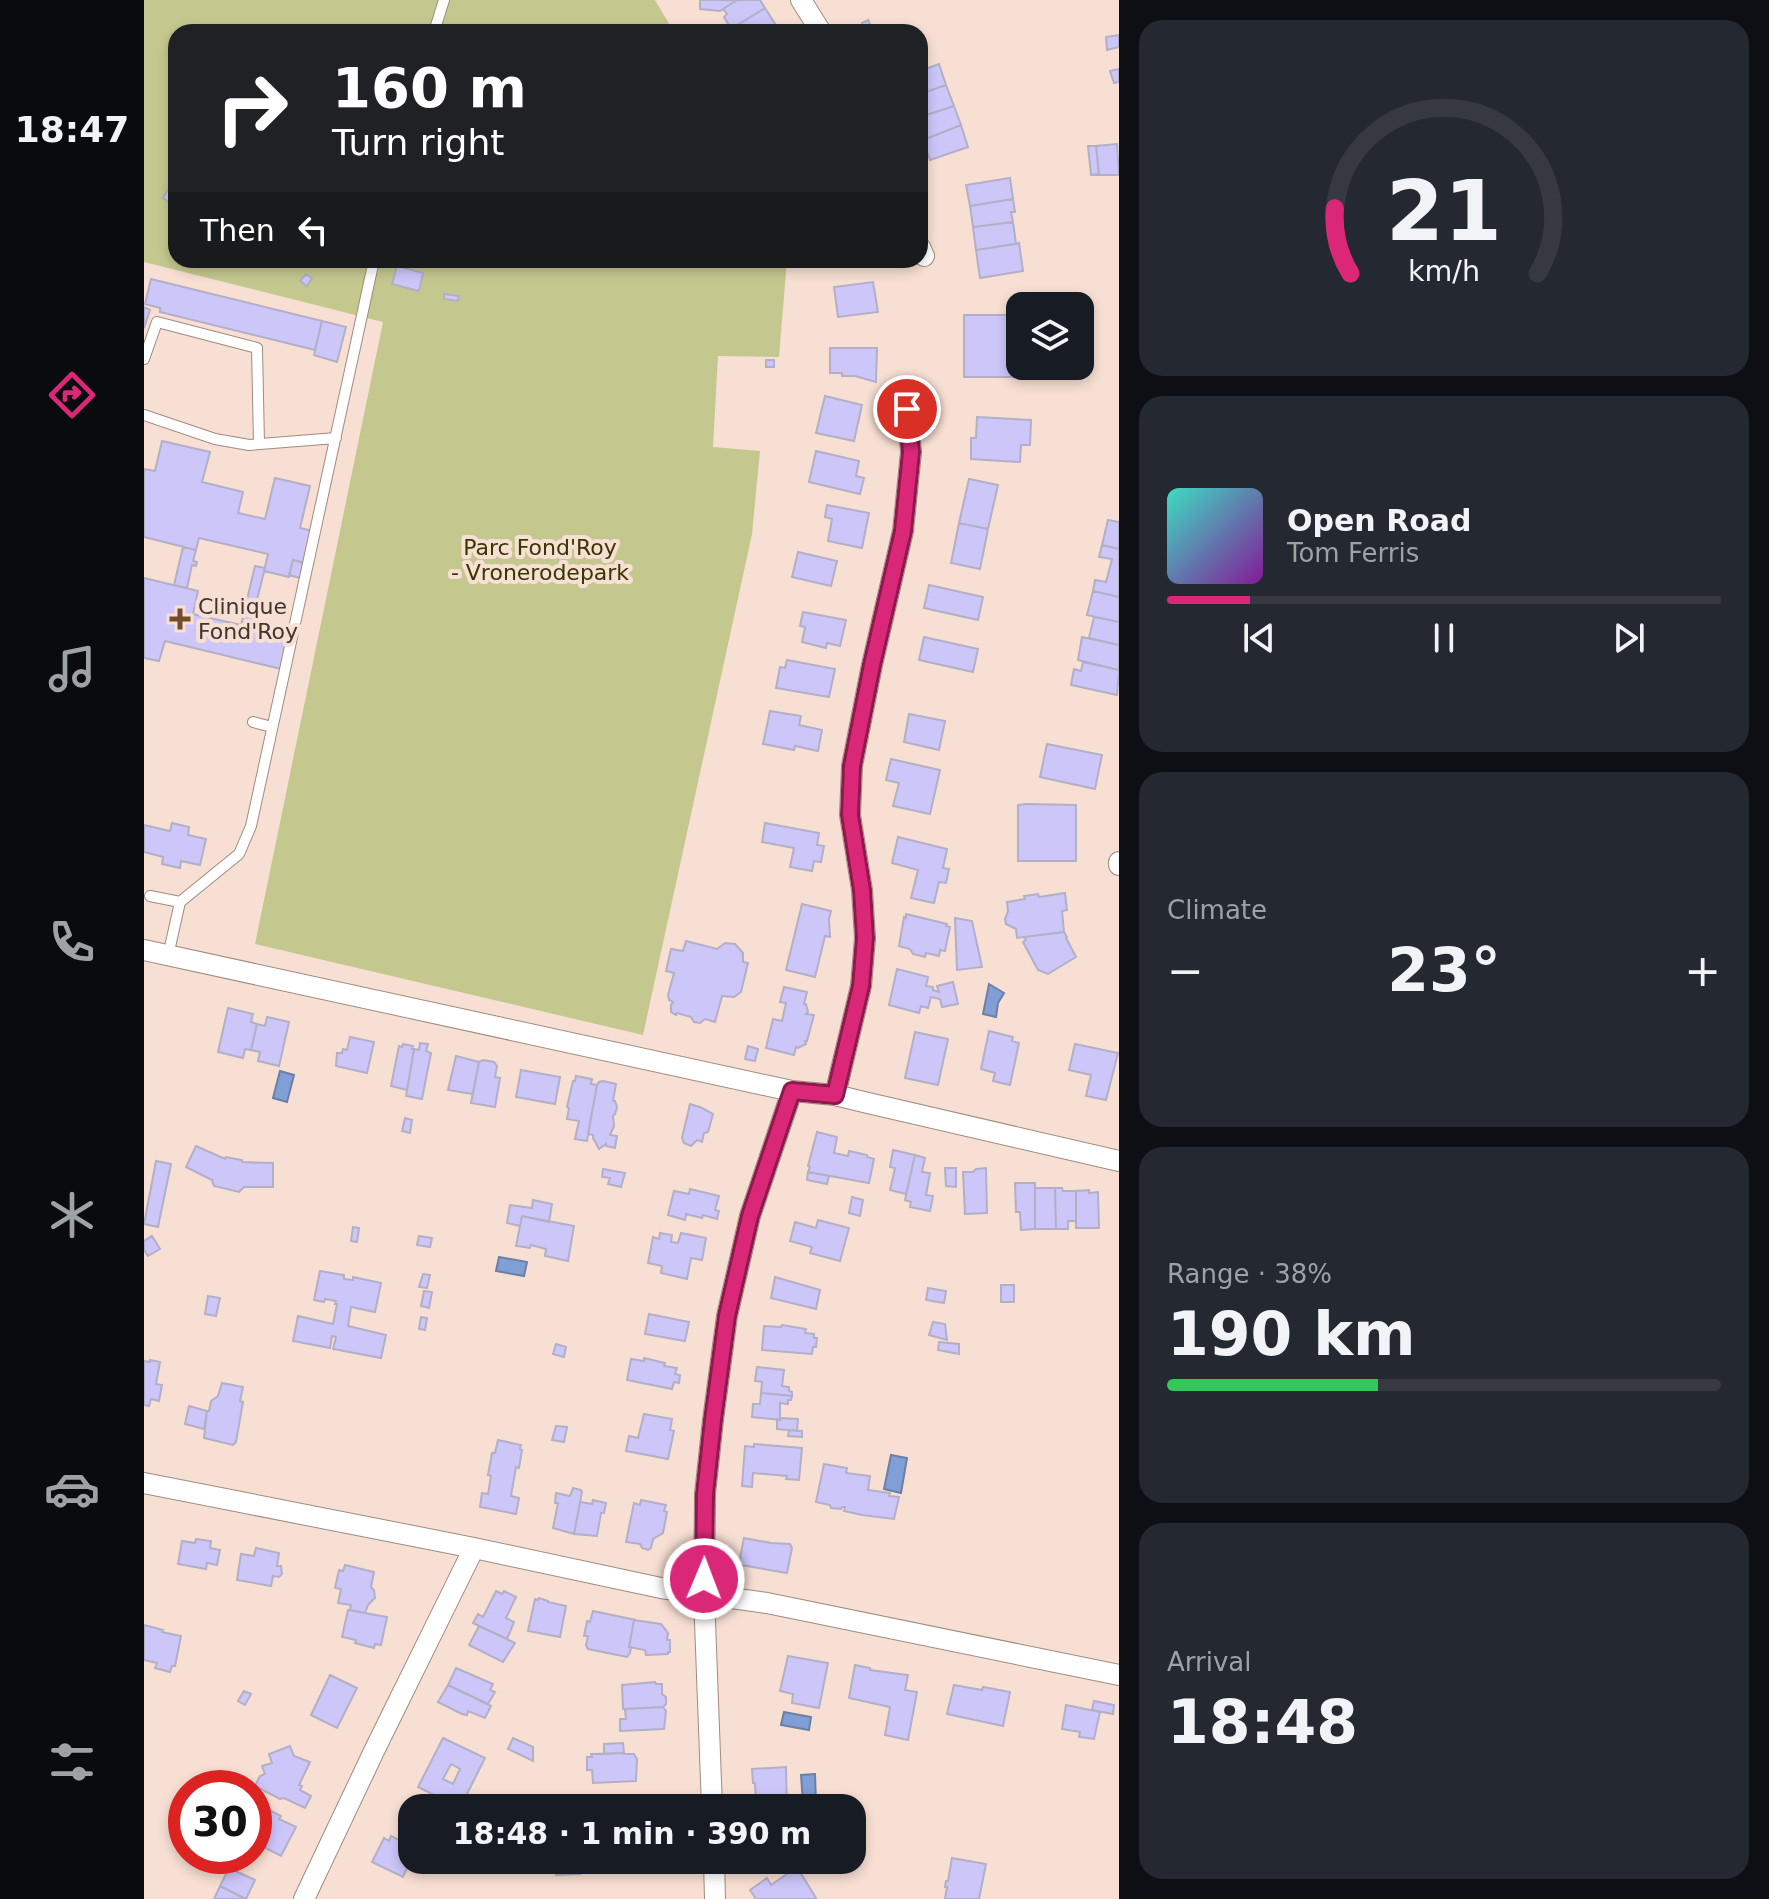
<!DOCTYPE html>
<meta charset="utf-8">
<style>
body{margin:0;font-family:"DejaVu Sans",sans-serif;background:#242831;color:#f1f3f6;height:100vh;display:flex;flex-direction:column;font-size:30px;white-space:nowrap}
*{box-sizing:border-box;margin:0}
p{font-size:26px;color:#9ea1a6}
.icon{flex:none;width:44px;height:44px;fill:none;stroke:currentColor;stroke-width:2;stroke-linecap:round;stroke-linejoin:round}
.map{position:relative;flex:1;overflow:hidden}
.sheet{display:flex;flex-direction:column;gap:20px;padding:20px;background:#0d0f14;width:650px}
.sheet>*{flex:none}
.hud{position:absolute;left:24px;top:24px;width:760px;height:244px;border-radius:24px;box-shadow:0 4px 12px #0003;background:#202124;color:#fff;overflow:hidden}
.buttons{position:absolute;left:862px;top:292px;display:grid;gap:16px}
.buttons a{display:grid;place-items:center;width:88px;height:88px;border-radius:16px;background:#171b24;box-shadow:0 4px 12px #0003;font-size:40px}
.speed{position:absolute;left:24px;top:1770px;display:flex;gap:16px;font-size:40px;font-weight:700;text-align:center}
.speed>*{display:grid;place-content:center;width:104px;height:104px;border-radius:50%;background:#171b24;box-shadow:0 4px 12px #0003;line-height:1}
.speed .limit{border:12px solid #d22;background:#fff;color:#111}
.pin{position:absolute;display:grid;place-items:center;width:68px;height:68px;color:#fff;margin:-34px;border:4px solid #fff;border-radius:50%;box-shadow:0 2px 8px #0007}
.me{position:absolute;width:88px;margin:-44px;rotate:1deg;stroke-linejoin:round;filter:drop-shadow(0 0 6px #0008)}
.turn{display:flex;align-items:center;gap:28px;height:168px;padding:0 32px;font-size:36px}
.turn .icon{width:104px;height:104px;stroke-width:2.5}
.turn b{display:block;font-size:56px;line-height:68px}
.then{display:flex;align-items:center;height:76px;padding:0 32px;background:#0003;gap:16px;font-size:30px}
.big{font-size:60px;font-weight:700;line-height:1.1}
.sheet .widget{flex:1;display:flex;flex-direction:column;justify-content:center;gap:12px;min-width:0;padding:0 28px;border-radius:24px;background:#242831}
.sheet .dial{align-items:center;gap:0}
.dial svg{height:208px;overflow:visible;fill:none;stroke:#363941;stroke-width:7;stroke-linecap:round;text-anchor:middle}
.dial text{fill:#f1f3f6;stroke:none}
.song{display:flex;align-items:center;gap:24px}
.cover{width:96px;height:96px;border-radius:12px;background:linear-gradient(135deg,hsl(170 70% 55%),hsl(290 70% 35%))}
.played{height:8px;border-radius:4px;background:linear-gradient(90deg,#db2777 15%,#363941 15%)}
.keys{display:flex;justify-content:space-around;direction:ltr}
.heat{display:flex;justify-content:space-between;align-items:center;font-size:44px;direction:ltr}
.charge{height:12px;border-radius:6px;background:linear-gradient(90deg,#34c759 38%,#363941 0)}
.trip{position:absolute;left:254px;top:1794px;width:468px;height:80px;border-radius:24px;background:#171b24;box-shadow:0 4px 12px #0003;font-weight:700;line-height:80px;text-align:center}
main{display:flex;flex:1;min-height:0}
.menu{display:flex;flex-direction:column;width:144px;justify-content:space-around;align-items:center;background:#090b0e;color:#9ea1a6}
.menu .icon{width:56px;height:56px}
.menu .selected{color:#db2777}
.menu b{font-size:36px;color:#f1f3f6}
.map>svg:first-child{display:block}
</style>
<main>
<nav class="menu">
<b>18:47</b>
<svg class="icon selected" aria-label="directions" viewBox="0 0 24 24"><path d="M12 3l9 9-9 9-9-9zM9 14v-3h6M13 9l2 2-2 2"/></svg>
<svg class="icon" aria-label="music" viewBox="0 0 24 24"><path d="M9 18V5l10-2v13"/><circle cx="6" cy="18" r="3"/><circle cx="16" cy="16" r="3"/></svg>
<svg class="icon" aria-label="phone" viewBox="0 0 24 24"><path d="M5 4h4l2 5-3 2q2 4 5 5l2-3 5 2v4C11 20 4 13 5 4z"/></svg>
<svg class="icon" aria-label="climate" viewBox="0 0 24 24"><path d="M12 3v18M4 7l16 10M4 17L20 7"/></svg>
<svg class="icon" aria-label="car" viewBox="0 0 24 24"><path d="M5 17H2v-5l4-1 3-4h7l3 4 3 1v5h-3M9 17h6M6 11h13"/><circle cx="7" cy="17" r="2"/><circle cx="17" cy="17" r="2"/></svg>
<svg class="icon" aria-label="filters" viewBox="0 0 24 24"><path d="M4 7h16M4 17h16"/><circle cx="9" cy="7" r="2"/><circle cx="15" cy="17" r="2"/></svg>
</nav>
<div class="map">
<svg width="975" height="1899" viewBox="0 0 975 1899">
<rect width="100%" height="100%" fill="#f8dfd3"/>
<path fill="#c5c88e" d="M0,0H511L530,32H32V260H643L635,357L574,356L569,447L616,451L608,534L499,1035L111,944L239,322L0,262Z"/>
<path fill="#809fd6" stroke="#6c7fa4" stroke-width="2" d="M845,984L860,993L854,1003L852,1017L839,1014Z
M136,1071L150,1075L143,1102L129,1098Z
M355,1257L383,1262L380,1276L352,1271Z
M747,1455L763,1458L757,1493L740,1489Z
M640,1712L667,1717L665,1730L637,1725Z
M671,1774L672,1803H659L657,1775Z"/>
<path fill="#cdc6f9" stroke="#b2afc6" stroke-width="2" fill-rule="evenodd" d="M556,0H593L576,11L556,9Z
M593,0H616L621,8L587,29L580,17L583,14L579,9Z
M621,8L633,27L624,32H589L587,29Z
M724,20L728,29L722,31L718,23Z
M975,35V47L963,50L962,37Z
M795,64L802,85L776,94V71Z
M975,69V82L970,83L966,71Z
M802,85L810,106L776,117V94Z
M810,106L817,125L779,140L776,132V117Z
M817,125L824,147L786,160L779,140Z
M973,144L975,175H955L952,146Z
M944,146H952L955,174L947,175Z
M866,178L869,199L826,206L822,185Z
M25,188L32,192V207L19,198Z
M869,199L871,212H867L869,222L829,227L826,206Z
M869,222L872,244L832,250L829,227Z
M875,243L879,271L836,278L832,250Z
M319,260H348L346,267Z
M253,266L279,273L275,291L248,284Z
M162,274L168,278L163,286L156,281Z
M7,279L178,321L171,350L16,312V308L1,304Z
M729,282L734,312L694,317L690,287Z
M300,294L315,296L314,301L300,299Z
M0,307L6,310L0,328Z
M820,315H876V366H891V377H820Z
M178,321L202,327L193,362L170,355Z
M686,348H733L732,382L711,376H698V373H686Z
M622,360H630V367H622Z
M681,396L718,405L710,441L672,433Z
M833,417L887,420L886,445H877L876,462L827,459V438H832Z
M18,441L66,452L58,482L99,492L94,513L121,519L131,478L166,486L156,528L169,531L162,563L149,560L145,577L120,571L124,554L55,538L52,550L0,537V469L11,471Z
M672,451L715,461L712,476L720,478L716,494L665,482Z
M825,479L854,485L844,529L815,523Z
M683,505L725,513L718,548L684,541L688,519L681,517Z
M964,520L975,522V549L958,545Z
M815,523L844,529L836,569L807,563Z
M958,545L975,549V597L949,591L951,580L962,582L968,559L955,557Z
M39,547L52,550L49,561L53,562L52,566L48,565L43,588L30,585Z
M654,552L693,561L687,586L648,577Z
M149,560L159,563L156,578L145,575Z
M111,566L121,568L106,627L97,625Z
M0,578L54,591L49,614L144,636L137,669L21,641L15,661L0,658Z
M785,585L839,597L834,620L780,608Z
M949,591L975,597V622L943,615Z
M659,612L702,620L696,646L683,643L682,648L658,642L661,627L656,626Z
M950,617L975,622V645L945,638Z
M780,637L834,649L829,672L775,660Z
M938,637L975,645V670L934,660Z
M643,660L691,669L685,697L632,688L636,667L641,668Z
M939,662L975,670L973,695L927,685L930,669L937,671Z
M626,711L657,716L655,725L678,730L674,751L651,746L650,750L619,744Z
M765,714L801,721L795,750L760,742Z
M903,744L958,755L951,789L896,777Z
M747,759L796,770L786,814L749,806L755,783L742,780Z
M881,804L932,805V861H874V805Z
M28,823L45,827L44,835L62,839L56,865L37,861L36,868L18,864L19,857L0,852V825L26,831Z
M621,823L675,833L673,845L680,846L677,862L670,861L668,871L646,867L650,848L618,842Z
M754,837L803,849L799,868L805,869L802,883L795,882L790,903L767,898L774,870L748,863Z
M921,893L923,910L918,911L920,932L873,938L872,929L862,924L861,919L864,911L863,902L881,899L880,896L894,894L895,897Z
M658,904L687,911L685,919L686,937L681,936L671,977L642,970Z
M762,914L803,924L802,926L806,927L801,951L796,950L795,956L782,953L781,957L769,954L766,949L755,946L760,917L762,918Z
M811,918L828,921L838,967L813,970Z
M920,932L923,937L922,938L932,957L904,974L894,970L879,942L882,940L880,937Z
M542,941L573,949L581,943L591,944L599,953V962L604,963L597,992L590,997L578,996L571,1022L561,1019L556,1023L550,1022L547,1017L533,1013L532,1015L527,1012V1005L529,1002L525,1000L524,995L530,973L522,971L527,949L539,951Z
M753,969L784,977L782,986L789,987V990L795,992L793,986L809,982L814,1004L798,1007L796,999L787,997L784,1008L777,1006L775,1013L745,1005Z
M640,987L663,992L660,1004H662L664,1012L662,1014L670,1015L663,1041H661L662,1044L654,1048L652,1047L650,1055L622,1048L629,1019L638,1021L642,1003L636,1002Z
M84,1008L109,1014L107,1022L113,1024L107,1050L101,1049L99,1058L74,1052Z
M123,1017L145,1022L135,1066L114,1061L116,1052L107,1050L113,1024L121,1026Z
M845,1031L869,1037L868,1041L875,1043L866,1085L849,1081L851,1073L837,1069Z
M771,1032L804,1039L794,1085L761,1078Z
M206,1037L230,1042L223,1073L192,1066L193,1053H198L199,1049L203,1050Z
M276,1043L284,1044L282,1051L287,1053L278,1099L262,1096L270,1049L275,1050Z
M259,1044L269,1046L268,1049H270L263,1090L247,1086L255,1046L258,1047Z
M931,1044L974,1053L962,1100L942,1096L947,1075L925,1070Z
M604,1046L614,1049L611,1061L601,1059Z
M312,1056L335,1062L329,1094L304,1090Z
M339,1060L350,1062L353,1066L351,1077L356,1078L351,1107L327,1103L335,1062Z
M377,1070L416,1077L411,1104L372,1097Z
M432,1076L448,1079L447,1084L453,1085L443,1141L431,1139L435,1121L423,1119L425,1108L423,1107L429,1081H431Z
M459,1081L472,1084L469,1101H471L473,1107L471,1114L469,1116L470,1126L466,1135L473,1136L471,1148L462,1146V1144L455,1149L449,1138V1135L444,1134L453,1085L455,1082Z
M546,1104L556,1107L569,1114L564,1132L560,1133L558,1142L553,1140L547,1146L540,1143L538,1138Z
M261,1118L268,1120L266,1133L258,1131Z
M673,1132L693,1137L690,1153L704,1156L705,1151L723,1155V1157L730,1159L725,1183L664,1172L666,1167L664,1166Z
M52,1146L81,1159L82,1157L98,1160V1162L129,1163V1187H100L95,1192L70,1186L68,1180L42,1167Z
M749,1150L771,1155L762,1194L746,1190L751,1168L746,1167Z
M771,1155L781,1158L778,1172L786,1173L782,1195L789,1196L786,1211L766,1207L767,1202L761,1200Z
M12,1161L27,1164L14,1227L0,1224Z
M801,1168H812V1187L802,1186Z
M842,1168L843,1213L821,1214L819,1172H829L832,1169Z
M459,1169L481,1173L477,1187L464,1184L466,1178L458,1177Z
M664,1172L685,1176L683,1184L663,1180Z
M871,1183H891V1229L877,1230L876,1212H872Z
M891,1188H911L912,1229H891Z
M911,1188H918L919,1191H932V1221H924V1229H912Z
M546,1189L575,1196L571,1210L575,1211L573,1219L559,1215L558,1218L542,1214L541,1220L524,1215L530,1191L545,1194Z
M945,1190V1193L954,1192L955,1228H932V1191Z
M708,1197L719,1200L716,1216L705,1213Z
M389,1200L408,1204L405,1222L378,1216L376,1226L363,1223L366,1205L388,1208Z
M378,1216L430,1226L424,1261L401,1256L402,1249L387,1245L386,1248L372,1246Z
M674,1220L705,1228L696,1261L666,1253L668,1247L646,1241L651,1222L672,1228Z
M209,1227L215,1228L213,1242L207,1241Z
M516,1233L528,1235L527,1242L534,1243L537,1233L562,1238L558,1260L547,1258L543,1279L517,1273L518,1266L504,1263L509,1237L515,1239Z
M8,1236L16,1249L4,1256L0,1250V1241Z
M275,1236L288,1238L286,1247L273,1245Z
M176,1271L200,1275V1279L209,1280V1277L237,1283L231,1312L207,1307L204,1326L242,1335L237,1358L189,1349L192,1337L188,1336L186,1348L149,1341L154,1316L189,1324L193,1304H191L192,1301L181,1299L180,1302L170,1300Z
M279,1274L286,1275L283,1288L275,1287Z
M631,1277L676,1290L672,1309L627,1298Z
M857,1285H870V1302H857Z
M784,1288L802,1291L800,1303L782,1300Z
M280,1291L288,1292L285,1308L277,1306Z
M64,1296L76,1298L72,1316L61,1314Z
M505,1314L545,1322L541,1341L501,1334Z
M277,1317L283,1318L281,1330L275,1329Z
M789,1322L801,1324L803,1340L785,1335Z
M638,1325L662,1329L661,1333L670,1334V1338H673L672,1347H669L668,1354L618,1350L620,1326L637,1327Z
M795,1342L815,1344V1354L794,1350Z
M412,1344L422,1347L420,1357L409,1354Z
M500,1358L521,1363L520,1366L533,1368L531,1374L536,1375L535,1383L530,1382L528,1389L483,1380L487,1359L500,1361Z
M6,1360L16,1362L12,1384L18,1385L15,1401L7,1399L5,1406L0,1405V1361L6,1362Z
M613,1367L640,1370L638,1386L645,1387V1391L648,1392V1396L617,1393L618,1382L611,1381Z
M78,1383L99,1387L96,1401L99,1402L92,1442L89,1445L60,1438L63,1411H65L67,1401L74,1396Z
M617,1393L648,1396L647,1400H644V1404L636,1403V1420L608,1417L609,1404H616Z
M45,1406L63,1411L60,1429L41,1424Z
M500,1414L528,1419L526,1430L530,1431L524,1459L482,1451L485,1436L494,1438Z
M636,1418L654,1419L653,1431L633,1429V1419L636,1420Z
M412,1426L423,1427L420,1442L408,1440Z
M645,1430L658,1431V1437L644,1436Z
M354,1440L377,1445L376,1449L378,1450L375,1468L372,1467L367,1496L375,1498L372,1514L336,1507L338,1493L344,1494L347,1476L344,1475L348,1453H351Z
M610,1444L658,1448L655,1480L642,1479L643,1476L609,1473L608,1487L598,1486L601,1446L610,1447Z
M680,1464L703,1468L702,1473L726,1476L724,1490L746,1493L745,1496L755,1497L750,1519L718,1515L700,1511L701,1507H698L697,1509L687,1508L686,1505L672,1502Z
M429,1488L437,1490L438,1492L430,1534L409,1528L414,1503H411L412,1493L426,1496Z
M449,1500L462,1503L460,1513H457L453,1536L430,1534L436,1502L448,1504Z
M497,1500L522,1505L520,1511L523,1512L519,1533L509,1539L507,1548L504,1550L498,1548L496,1544L482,1542L490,1503L496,1505Z
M600,1538L627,1543L646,1544L648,1548L643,1573L597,1565L595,1563Z
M52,1539L67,1541L66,1548L76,1550L73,1565L63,1563L62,1569L34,1564L38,1541L51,1543Z
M112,1548L135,1553L133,1566H137L138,1574L135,1577L129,1576L127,1586L93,1580L97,1554L110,1556Z
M201,1565L230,1572L227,1587L230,1590L231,1598L224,1605L221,1613L206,1610L207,1605L194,1603L197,1589L191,1588L195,1570L199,1571Z
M352,1591L358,1594L360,1591L372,1597L362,1618L370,1622L363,1639L329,1623L334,1614L339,1617Z
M395,1598L404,1601V1602L422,1606L416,1637L384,1631L391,1599L394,1600Z
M204,1610L243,1617L237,1645L231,1644L230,1648L211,1643L212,1640L198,1637Z
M449,1611L492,1620H490L485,1647H487L486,1653L483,1657L444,1649L442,1645L444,1636H440L443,1621L446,1622Z
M490,1620L517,1624L524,1633L523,1640H526V1652H524V1654L502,1655L501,1650L485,1647Z
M0,1625L19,1630L18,1632L37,1636L31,1666H28L26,1672L11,1668L13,1663L0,1660Z
M335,1626L371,1643L359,1662L325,1645Z
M644,1656L684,1663L675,1708L648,1703L649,1694L636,1691Z
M711,1665L726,1668V1670L764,1675L761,1690L773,1692L764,1740L741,1735L746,1707L705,1698Z
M312,1668L349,1684L346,1690L351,1692L344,1704L304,1685Z
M186,1675L213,1688L193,1728L167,1715Z
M511,1682L512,1684H518V1694L522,1697V1704L519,1707L479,1709L478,1685Z
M304,1685L347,1706L341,1718L324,1711L323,1715L318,1714L294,1702Z
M810,1685L838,1690L839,1687L866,1692L859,1726L803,1714Z
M100,1691L107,1694L101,1705L94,1701Z
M950,1701L970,1705L969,1714L948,1710Z
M922,1705L956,1712L950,1739L935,1737L936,1732L918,1729Z
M519,1707L522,1711L520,1729L476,1731V1719H482L481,1709Z
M299,1738L341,1758L316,1808L274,1787ZM307,1764L316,1769L309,1784L299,1779Z
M369,1738L389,1747V1761L364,1749Z
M479,1743L480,1753L460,1754V1744Z
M146,1746L150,1756L166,1762L155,1785L158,1786L156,1790L167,1796L161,1808L140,1798L136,1799L111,1786L116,1776L121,1774L118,1766L128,1763L125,1754Z
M480,1753V1754H490L493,1759L492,1781L449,1783L448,1770H443V1757H448L447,1754Z
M642,1767L643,1808H612L611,1783H609L608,1769Z
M110,1802L137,1816L135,1819L152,1827L137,1856L110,1842Z
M247,1836L263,1844L260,1848L268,1852V1858L259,1877L228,1862L240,1838L245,1841Z
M808,1858L842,1864L835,1899H801L803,1887H801L802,1881H804Z
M411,1860H435L436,1874L412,1875Z
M653,1867L672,1898L670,1899H612L606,1890L623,1878L627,1885Z
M85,1868L111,1880L102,1899L76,1886Z
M76,1886L101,1899H70Z"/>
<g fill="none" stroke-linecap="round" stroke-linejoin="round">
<g stroke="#a18a7f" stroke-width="12">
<path id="lane" d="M290,32L300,0
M0,359L13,322L113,348L115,444
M0,415L71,439L105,445L192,438
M109,722L128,727
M6,896L36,902
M24,956L36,902L95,854L107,826L230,260"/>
</g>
<g stroke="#a18a7f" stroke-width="22">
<path id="street" d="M657,0L677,32
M776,247L780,256
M975,862V865
M0,950L648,1091L691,1095L724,1103L975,1161
M691,1095L717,986L721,938L718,890L706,815L708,766L728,665L759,531L767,452L763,409
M0,1483L330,1548L517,1588L623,1603L975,1675
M568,1808L560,1595L561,1494L569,1420L583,1316L606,1216L648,1091
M570,1860L571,1899
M160,1899L231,1749L330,1548"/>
</g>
<use href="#lane" stroke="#fff" stroke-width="10"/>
<use href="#street" stroke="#fff" stroke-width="20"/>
</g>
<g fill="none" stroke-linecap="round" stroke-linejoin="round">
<g stroke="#8e194d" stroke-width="20">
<path id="route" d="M560,1579L561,1494L569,1420L583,1316L606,1216L648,1091L691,1095L717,986L721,938L718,890L706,815L708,766L728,665L759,531L767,452L763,409"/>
</g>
<use href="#route" stroke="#db2777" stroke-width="14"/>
</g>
<path fill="#734c29" stroke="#f8dfd3" stroke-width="3" d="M32 607h8v8h8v8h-8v8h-8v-8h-8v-8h8z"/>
<g text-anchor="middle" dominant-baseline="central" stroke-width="8" stroke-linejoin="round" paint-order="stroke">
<g font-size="22" fill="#373801" stroke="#f8dfd3">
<text x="396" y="547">Parc Fond'Roy<tspan x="396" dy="25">- Vronerodepark</tspan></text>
</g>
<g font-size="22" fill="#3e3430" stroke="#f8dfd3" text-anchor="start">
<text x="54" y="606">Clinique<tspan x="54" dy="25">Fond'Roy</tspan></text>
</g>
</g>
</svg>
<div class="buttons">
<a><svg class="icon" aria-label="layers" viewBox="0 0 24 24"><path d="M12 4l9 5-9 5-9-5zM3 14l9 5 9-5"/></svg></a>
</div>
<div class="speed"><div class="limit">30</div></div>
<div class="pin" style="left:763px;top:409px;background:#d93025"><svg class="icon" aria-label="arrive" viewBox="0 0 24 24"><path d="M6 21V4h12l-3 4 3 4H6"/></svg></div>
<svg class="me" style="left:560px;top:1579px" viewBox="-20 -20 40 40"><circle r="17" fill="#db2777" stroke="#fff" stroke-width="3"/><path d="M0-11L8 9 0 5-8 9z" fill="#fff"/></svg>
<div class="trip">18:48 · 1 min · 390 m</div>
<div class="hud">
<div class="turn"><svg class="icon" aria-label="right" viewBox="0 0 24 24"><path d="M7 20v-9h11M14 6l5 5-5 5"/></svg><div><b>160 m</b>Turn right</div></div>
<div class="then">Then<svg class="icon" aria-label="left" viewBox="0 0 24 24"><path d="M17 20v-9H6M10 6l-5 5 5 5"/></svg></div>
</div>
</div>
<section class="sheet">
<div class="widget dial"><svg viewBox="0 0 100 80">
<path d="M14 69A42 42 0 1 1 86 69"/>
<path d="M14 69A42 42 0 0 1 8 44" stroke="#db2777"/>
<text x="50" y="56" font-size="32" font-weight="700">21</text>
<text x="50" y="72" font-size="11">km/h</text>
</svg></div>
<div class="widget">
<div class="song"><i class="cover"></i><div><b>Open Road</b><p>Tom Ferris</p></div></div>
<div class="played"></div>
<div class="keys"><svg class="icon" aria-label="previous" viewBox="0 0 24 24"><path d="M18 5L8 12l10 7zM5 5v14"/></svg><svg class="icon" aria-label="pause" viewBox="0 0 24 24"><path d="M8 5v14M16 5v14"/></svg><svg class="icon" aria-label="next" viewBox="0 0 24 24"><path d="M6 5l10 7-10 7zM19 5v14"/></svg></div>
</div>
<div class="widget"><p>Climate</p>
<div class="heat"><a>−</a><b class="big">23°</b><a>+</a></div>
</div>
<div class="widget"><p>Range · 38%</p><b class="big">190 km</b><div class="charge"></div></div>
<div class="widget"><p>Arrival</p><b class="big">18:48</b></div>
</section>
</main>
